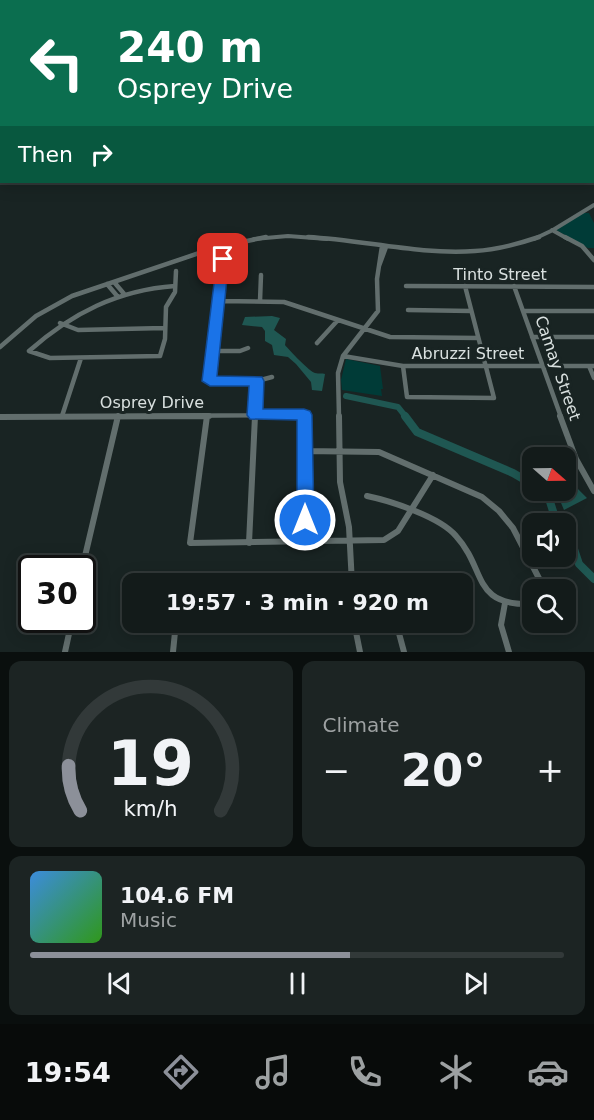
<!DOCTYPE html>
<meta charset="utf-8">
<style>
body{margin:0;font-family:"DejaVu Sans",sans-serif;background:#1c2423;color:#f1f3f6;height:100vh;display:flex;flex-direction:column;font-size:22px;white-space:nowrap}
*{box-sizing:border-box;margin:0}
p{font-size:20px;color:#9da1a2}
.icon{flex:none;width:33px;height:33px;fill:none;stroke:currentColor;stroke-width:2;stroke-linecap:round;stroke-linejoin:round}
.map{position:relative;height:652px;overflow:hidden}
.side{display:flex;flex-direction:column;gap:9px;padding:9px;background:#0a0f0e;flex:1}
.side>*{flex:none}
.hud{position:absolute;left:0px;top:0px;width:594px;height:183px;box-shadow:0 3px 15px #0003,0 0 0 2px #323939;background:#0b6e4f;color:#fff;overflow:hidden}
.needle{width:39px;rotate:110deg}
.fabs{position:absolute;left:522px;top:447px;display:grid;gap:12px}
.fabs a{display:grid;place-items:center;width:54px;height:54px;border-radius:12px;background:#131b1a;box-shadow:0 3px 15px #0003,0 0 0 2px #323939;font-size:30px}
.speed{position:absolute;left:18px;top:555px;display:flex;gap:12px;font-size:30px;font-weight:700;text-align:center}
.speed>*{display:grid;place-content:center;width:78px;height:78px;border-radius:50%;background:#131b1a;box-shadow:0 3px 15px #0003,0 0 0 2px #323939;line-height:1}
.speed .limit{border:3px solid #111;border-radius:9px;background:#fff;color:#111}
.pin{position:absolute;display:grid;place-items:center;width:51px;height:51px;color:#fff;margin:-26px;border-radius:12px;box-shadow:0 3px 9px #0006}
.me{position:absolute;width:66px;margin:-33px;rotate:0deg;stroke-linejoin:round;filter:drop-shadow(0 0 4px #0008)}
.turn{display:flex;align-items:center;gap:21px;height:126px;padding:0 18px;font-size:27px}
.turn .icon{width:78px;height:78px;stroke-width:2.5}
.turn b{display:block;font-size:42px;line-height:51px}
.then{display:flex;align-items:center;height:57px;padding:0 18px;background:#0003;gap:12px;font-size:22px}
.big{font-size:45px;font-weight:600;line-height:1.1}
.side .widget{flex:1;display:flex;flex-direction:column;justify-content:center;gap:9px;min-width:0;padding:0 21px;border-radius:12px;background:#1c2423}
.side .dial{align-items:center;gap:0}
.dial svg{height:156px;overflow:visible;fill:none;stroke:#323939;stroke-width:7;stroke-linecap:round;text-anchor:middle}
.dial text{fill:#f1f3f6;stroke:none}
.song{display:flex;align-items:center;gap:18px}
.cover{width:72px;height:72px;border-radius:9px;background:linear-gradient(135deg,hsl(210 70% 55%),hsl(110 70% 35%))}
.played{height:6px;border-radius:3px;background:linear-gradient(90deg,#8c9099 60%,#323939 60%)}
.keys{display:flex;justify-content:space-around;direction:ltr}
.heat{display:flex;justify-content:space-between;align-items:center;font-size:33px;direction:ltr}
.side .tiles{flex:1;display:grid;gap:9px;grid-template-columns:1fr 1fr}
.widget:last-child{grid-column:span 2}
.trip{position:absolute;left:122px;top:573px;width:351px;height:60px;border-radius:12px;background:#131b1a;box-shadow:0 3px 15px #0003,0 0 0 2px #323939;font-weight:600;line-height:60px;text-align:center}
.tabs{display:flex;height:96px;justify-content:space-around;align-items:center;background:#080b0a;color:#9da1a2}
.tabs .icon{width:42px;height:42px}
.tabs .current{color:#8c9099}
.tabs b{font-size:27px;color:#f1f3f6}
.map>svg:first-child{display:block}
</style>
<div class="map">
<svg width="594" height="652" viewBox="0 0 594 652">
<rect width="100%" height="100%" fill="#192423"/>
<path fill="#003b37" d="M583,213H589L594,223V248H588L556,230Z
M346,359L380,366L383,389H381L382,396L342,390L341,380Z"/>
<path fill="#1f5752" d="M272,316L280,318L274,330L286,339L285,345C289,350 310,372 315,373C319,374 322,373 325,374L322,391L312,390L311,382L296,364L288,357L274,355L272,345L265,341V331L262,327L242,325L245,317Z
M566,469H568L575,486L587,498L564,510L556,491L566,490Z"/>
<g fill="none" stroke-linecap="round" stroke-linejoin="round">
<path stroke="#1f5752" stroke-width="1.5" d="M138,2L145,0
M209,2L215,0
M427,2L429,0
M569,2L571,0"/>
<path stroke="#1f5752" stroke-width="6" d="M346,396L398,407L406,417"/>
<path stroke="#1f5752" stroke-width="8" d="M405,416L417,432L513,473L532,484
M544,490L547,492L557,524
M566,533L569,534L579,564L594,579"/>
<path stroke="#626e6d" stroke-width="2" d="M71,0H94
M56,2L58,0
M180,2L186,0"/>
<path stroke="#626e6d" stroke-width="4" d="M552,230L568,239
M254,239L288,236L327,239
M534,239L553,230L594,205"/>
<path stroke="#626e6d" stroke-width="4.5" d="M308,237C364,240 419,255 475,251C497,250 518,244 539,237
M565,237L582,246L594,260
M228,252L223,259L210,381H257L272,377
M379,266L386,247
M114,282L125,295
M107,284L118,297
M175,286C118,290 72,313 29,351L50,358L160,356L165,339L166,307L175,292L176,271
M406,286L594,287
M514,286L561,417
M219,301L284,302L390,337L478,338
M260,301L261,275
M408,310L471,311
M523,311H594
M60,323L78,330L164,328
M532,337H594
M317,343L338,320
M0,347L36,316L72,296L214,248L266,237
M213,351H240L248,348
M343,356L403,366H594
M403,366L407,397L494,398L465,286
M589,366L594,378
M62,416L81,358
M0,417L305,415V417
M255,417L257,381
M339,417L338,373L343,356L378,311L377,279L382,246"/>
<path stroke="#626e6d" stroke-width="6" d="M207,416L190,543L384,540L398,531L433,475
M305,416L306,543
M339,416L340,482L349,527L352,584
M560,416L576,459L594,491
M0,417L209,416
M305,451L379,452L482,497L499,511L513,528L545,590
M367,496C391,501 440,517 456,536C487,570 471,606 532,604
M249,543L255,416
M82,569L118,416
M505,603L501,625L509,652
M243,622V632
M310,622V631
M354,622L360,652
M396,622L404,652
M65,652L72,620
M173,652L176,622"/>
</g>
<path fill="#1a73e8" stroke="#114b97" stroke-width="1.5" d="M223,256L229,259L217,376L262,377L264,381L263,409H304L310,411L312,415L314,520L312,525L305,527L299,525L297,520V420L250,419L247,415L249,386H210L202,381L217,259Z"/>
<g text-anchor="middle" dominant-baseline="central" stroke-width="6" stroke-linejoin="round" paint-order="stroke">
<g font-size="16" fill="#d9e0df" stroke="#192423">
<text x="500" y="274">Tinto Street</text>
<text x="468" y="353">Abruzzi Street</text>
<text transform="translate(558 368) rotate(71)">Camay Street</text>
<text x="152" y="402">Osprey Drive</text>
</g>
</g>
</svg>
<div class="fabs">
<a><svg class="needle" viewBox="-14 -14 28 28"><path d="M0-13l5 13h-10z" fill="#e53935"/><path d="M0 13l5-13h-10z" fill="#9da1a2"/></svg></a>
<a><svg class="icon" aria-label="sound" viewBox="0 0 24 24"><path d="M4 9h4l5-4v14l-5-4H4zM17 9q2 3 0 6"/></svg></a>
<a><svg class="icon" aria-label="search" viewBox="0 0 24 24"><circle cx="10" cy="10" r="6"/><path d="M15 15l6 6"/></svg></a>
</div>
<div class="speed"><div class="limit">30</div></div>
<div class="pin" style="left:223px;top:259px;background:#d93025"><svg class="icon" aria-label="arrive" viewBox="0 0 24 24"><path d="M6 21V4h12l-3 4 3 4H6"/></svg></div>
<svg class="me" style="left:305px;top:520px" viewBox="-20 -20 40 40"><circle r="17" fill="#1a73e8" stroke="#fff" stroke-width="3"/><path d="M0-11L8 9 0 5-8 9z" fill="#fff"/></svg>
<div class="trip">19:57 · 3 min · 920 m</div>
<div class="hud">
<div class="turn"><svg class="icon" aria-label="left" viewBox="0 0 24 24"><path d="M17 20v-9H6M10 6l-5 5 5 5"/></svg><div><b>240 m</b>Osprey Drive</div></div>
<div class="then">Then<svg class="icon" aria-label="right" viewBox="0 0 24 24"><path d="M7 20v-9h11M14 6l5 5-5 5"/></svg></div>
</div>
</div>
<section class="side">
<div class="tiles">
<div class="widget dial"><svg viewBox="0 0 100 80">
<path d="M14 69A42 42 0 1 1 86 69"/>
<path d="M14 69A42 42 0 0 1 8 46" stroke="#8c9099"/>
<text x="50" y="56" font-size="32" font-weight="700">19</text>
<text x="50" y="72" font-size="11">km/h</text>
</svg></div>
<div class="widget"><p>Climate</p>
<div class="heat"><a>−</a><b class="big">20°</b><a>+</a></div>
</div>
<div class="widget">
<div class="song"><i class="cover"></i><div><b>104.6 FM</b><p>Music</p></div></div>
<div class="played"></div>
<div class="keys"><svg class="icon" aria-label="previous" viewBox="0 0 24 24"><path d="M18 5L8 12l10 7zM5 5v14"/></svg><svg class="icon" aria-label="pause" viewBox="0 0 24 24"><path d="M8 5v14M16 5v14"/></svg><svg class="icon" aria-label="next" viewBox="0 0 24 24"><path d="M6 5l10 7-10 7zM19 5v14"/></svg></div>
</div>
</div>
</section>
<nav class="tabs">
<b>19:54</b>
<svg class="icon current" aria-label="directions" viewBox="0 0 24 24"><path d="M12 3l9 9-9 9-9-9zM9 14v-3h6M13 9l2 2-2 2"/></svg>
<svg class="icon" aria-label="music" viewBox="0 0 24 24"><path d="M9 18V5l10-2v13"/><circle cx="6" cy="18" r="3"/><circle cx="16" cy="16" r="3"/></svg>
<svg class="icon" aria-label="phone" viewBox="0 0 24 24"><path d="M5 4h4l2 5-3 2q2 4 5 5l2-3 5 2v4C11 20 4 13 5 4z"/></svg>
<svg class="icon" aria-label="climate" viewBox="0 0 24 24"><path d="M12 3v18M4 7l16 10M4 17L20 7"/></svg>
<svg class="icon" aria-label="car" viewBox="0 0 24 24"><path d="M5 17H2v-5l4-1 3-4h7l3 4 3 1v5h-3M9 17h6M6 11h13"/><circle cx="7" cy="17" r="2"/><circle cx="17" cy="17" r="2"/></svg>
</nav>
